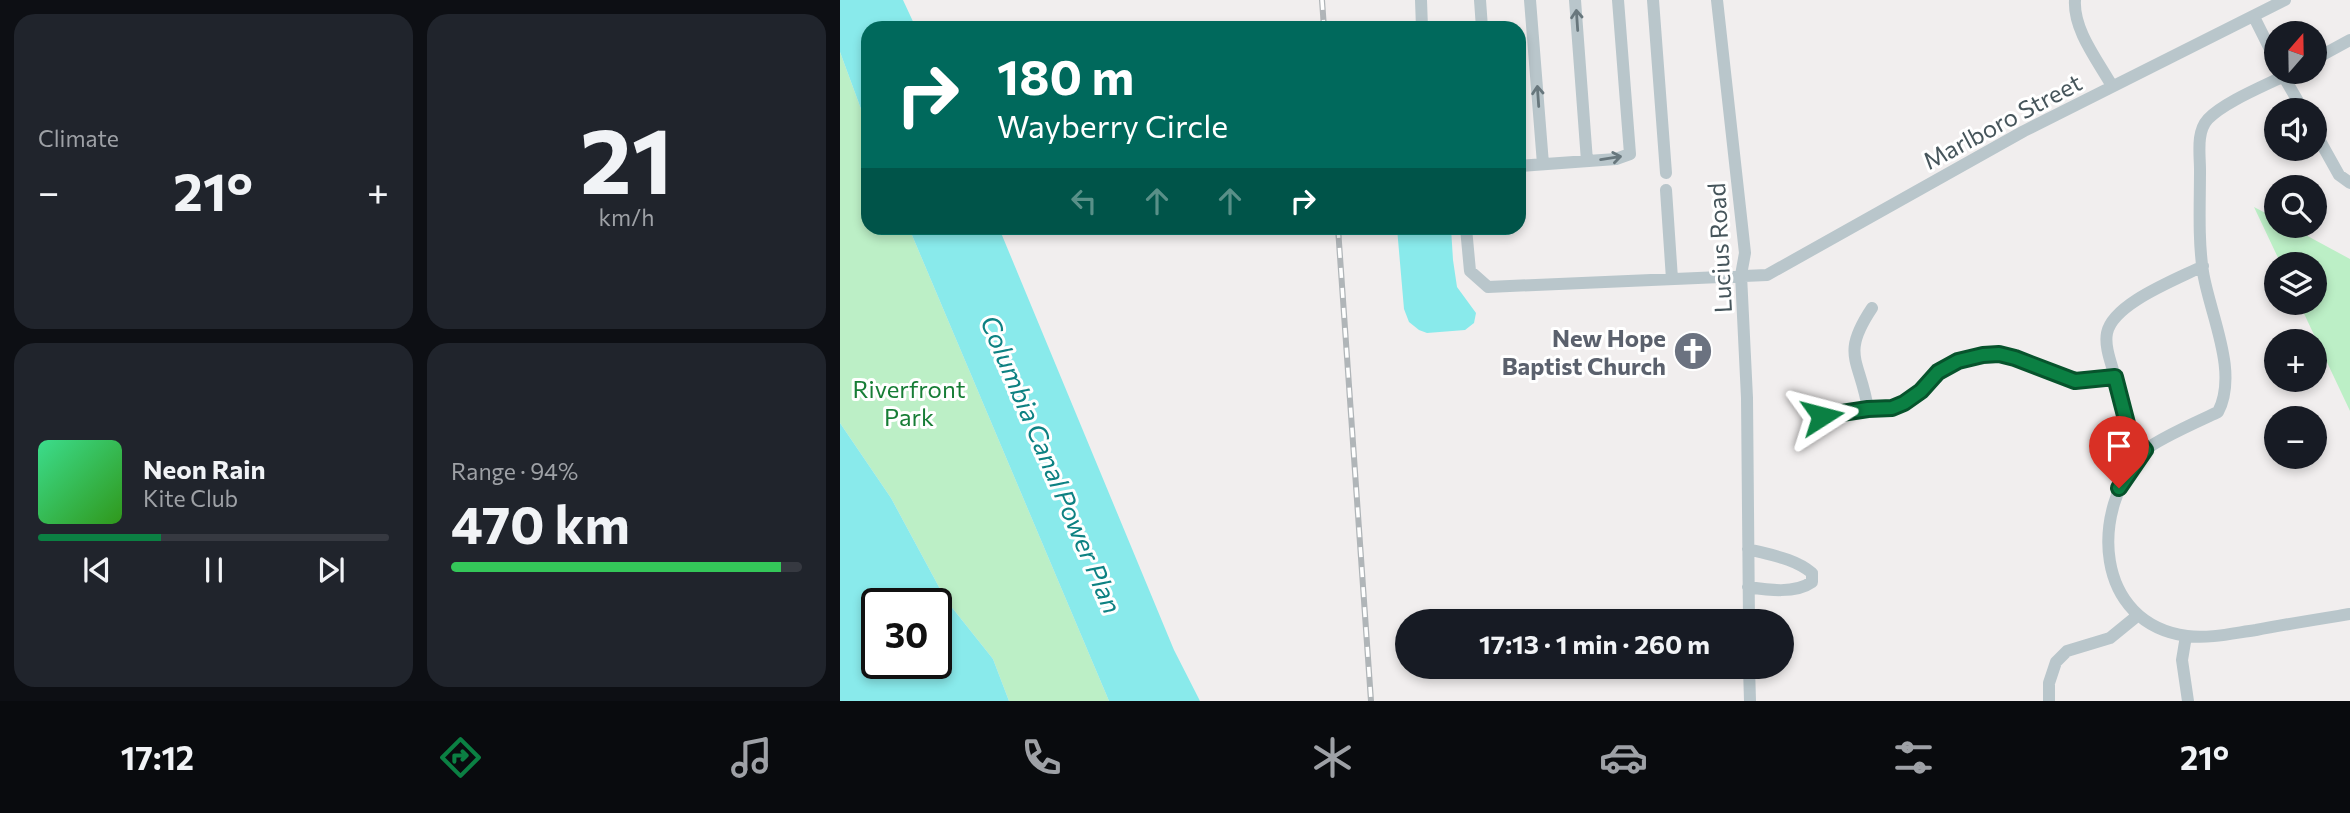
<!DOCTYPE html>
<meta charset="utf-8">
<style>
body{margin:0;font-family:Commissioner,sans-serif;background:#20242c;color:#f1f3f6;height:100vh;display:flex;flex-direction:column;font-size:26px;white-space:nowrap}
*{box-sizing:border-box;margin:0}
p{font-size:23px;color:#9ea1a6}
.icon{flex:none;width:38px;height:38px;fill:none;stroke:currentColor;stroke-width:2;stroke-linecap:round;stroke-linejoin:round}
.map{position:relative;flex:1;overflow:hidden}
.side{display:flex;flex-direction:column;gap:14px;padding:14px;background:#0d0f14;width:840px}
.side>*{flex:none}
.banner{position:absolute;left:21px;top:21px;width:665px;height:214px;border-radius:21px;box-shadow:0 4px 10px #0003;background:#00695c;color:#fff;overflow:hidden}
.needle{width:46px;rotate:20deg}
.buttons{position:absolute;left:1424px;top:21px;display:grid;gap:14px}
.buttons a{display:grid;place-items:center;width:63px;height:63px;border-radius:50%;background:#171b24;box-shadow:0 4px 10px #0003;font-size:35px}
.speed{position:absolute;left:21px;top:588px;display:flex;gap:14px;font-size:35px;font-weight:700;text-align:center}
.speed>*{display:grid;place-content:center;width:91px;height:91px;border-radius:50%;background:#171b24;box-shadow:0 4px 10px #0003;line-height:1}
.speed .limit{border:4px solid #111;border-radius:10px;background:#fff;color:#111}
.pin{position:absolute;display:grid;place-items:center;width:60px;height:60px;color:#fff;margin:-72px -30px;border-radius:50% 50% 50% 0;rotate:-45deg;box-shadow:0 0 7px #0007}
.pin .icon{rotate:45deg}
.me{position:absolute;width:77px;margin:-38px;rotate:81deg;stroke-linejoin:round;filter:drop-shadow(0 0 5px #0008)}
.turn{display:flex;align-items:center;gap:24px;height:147px;padding:0 21px;font-size:32px}
.turn .icon{width:91px;height:91px;stroke-width:2.5}
.turn b{display:block;font-size:49px;line-height:60px}
.lanes{display:flex;align-items:center;height:66px;padding:0 21px;background:#0003;justify-content:center;gap:35px;direction:ltr}
.lanes .off{opacity:.35}
.big{font-size:52px;font-weight:700;line-height:1.1}
.side .card{flex:1;display:flex;flex-direction:column;justify-content:center;gap:10px;min-width:0;padding:0 24px;border-radius:21px;background:#20242c}
.side .dial{align-items:center;gap:0}
.dial b{font-size:91px;line-height:1}
.song{display:flex;align-items:center;gap:21px}
.cover{width:84px;height:84px;border-radius:10px;background:linear-gradient(135deg,hsl(150 70% 55%),hsl(110 70% 35%))}
.played{height:7px;border-radius:4px;background:linear-gradient(90deg,#0b8043 35%,#363941 35%)}
.keys{display:flex;justify-content:space-around;direction:ltr}
.heat{display:flex;justify-content:space-between;align-items:center;font-size:38px;direction:ltr}
.charge{height:10px;border-radius:5px;background:linear-gradient(90deg,#34c759 94%,#363941 0)}
.side .tiles{flex:1;display:grid;gap:14px;grid-template-columns:repeat(2,1fr)}
.trip{position:absolute;left:555px;top:609px;width:399px;height:70px;border-radius:35px;background:#171b24;box-shadow:0 4px 10px #0003;font-weight:700;line-height:70px;text-align:center}
.dock{display:flex;height:112px;justify-content:space-around;align-items:center;background:#090b0e;color:#9ea1a6}
.dock .icon{width:49px;height:49px}
.dock .on{color:#0b8043}
.dock b{font-size:32px;color:#f1f3f6}
main{display:flex;flex:1;min-height:0}
.map>svg:first-child{display:block}
</style>
<main>
<section class="side">
<div class="tiles">
<div class="card"><p>Climate</p>
<div class="heat"><a>−</a><b class="big">21°</b><a>+</a></div>
</div>
<div class="card dial"><b>21</b><p>km/h</p></div>
<div class="card">
<div class="song"><i class="cover"></i><div><b>Neon Rain</b><p>Kite Club</p></div></div>
<div class="played"></div>
<div class="keys"><svg class="icon" aria-label="previous" viewBox="0 0 24 24"><path d="M18 5L8 12l10 7zM5 5v14"/></svg><svg class="icon" aria-label="pause" viewBox="0 0 24 24"><path d="M8 5v14M16 5v14"/></svg><svg class="icon" aria-label="next" viewBox="0 0 24 24"><path d="M6 5l10 7-10 7zM19 5v14"/></svg></div>
</div>
<div class="card"><p>Range · 94%</p><b class="big">470 km</b><div class="charge"></div></div>
</div>
</section>
<div class="map">
<svg width="1510" height="701" viewBox="0 0 1510 701">
<rect width="100%" height="100%" fill="#f1eeee"/>
<path fill="#bcefc6" d="M0,52L28,128V228H69L269,701H169L153,659L106,600L51,498L0,423Z
M1414,207L1437,219V226H1449L1510,259V411L1459,303H1475V264H1441Z"/>
<path fill="#89eaeb" fill-rule="evenodd" d="M0,0H63L76,28H28V128L0,52Z
M69,228H159L334,650L360,701H269Z
M557,228H611L613,260L617,287L636,313L634,323L625,330L587,333L579,330L569,322L564,309Z
M0,423L51,498L106,600L153,659L169,701H0ZM37,604H96V663H37Z"/>
<g fill="none" stroke-linecap="round" stroke-linejoin="round">
<path stroke="#b9c6cb" stroke-width="12" d="M581,0L582,28
M640,0L642,28
M690,0L703,164
M735,0L747,161
M813,0L826,173
M877,0L905,253L901,275L907,398L909,621
M1235,0C1233,30 1258,61 1272,86
M1414,17L1437,63
M1475,59L1510,40
M1441,72L1463,110
M1452,72C1429,84 1385,101 1368,119C1356,132 1360,154 1360,170C1360,204 1358,239 1363,272C1370,315 1399,372 1378,412C1361,420 1313,441 1303,452C1249,511 1254,623 1347,636C1369,639 1394,633 1416,630C1447,624 1479,619 1510,614
M1475,132L1499,175L1510,183
M679,166L776,159L790,154L778,0
M826,190L832,279
M626,228L630,271L648,287L927,275L1184,131L1445,0
M1028,409C1020,359 1000,356 1032,308
M982,416L1028,409L1052,408L1064,403L1081,391L1098,372L1118,361L1143,355L1159,354L1176,357L1235,381L1275,377
M1305,450C1285,425 1284,411 1276,381C1273,367 1264,348 1267,333C1273,303 1338,279 1363,266
M908,549C930,555 954,558 972,573V582C955,594 928,590 908,587
M1346,636L1342,660L1348,701
M909,667L910,701
M1209,701V683L1216,662L1227,651L1270,638L1297,616"/>
<g stroke="#b0b5b8" stroke-width="6">
<path id="rail" d="M482,0L484,28
M498,228L531,701"/>
</g>
<use href="#rail" stroke="#fff" stroke-width="3.5" stroke-dasharray="10" stroke-linecap="butt"/>
</g>
<defs><path id="oneway-shaft" d="M-6 0H5M1.5-3L5.5 0L1.5 3" fill="none" stroke-width="1.6" stroke-linecap="round" stroke-linejoin="round" transform="scale(1.75)"/></defs>
<g stroke="#68777d">
<use href="#oneway-shaft" transform="translate(737 20) rotate(-94)"/>
<use href="#oneway-shaft" transform="translate(698 96) rotate(-94)"/>
<use href="#oneway-shaft" transform="translate(771 158) rotate(-9)"/>
</g>
<g fill="none" stroke-linecap="round" stroke-linejoin="round">
<g stroke="#07532c" stroke-width="18">
<path id="route" d="M982,416L1028,409L1052,408L1064,403L1081,391L1098,372L1118,361L1143,355L1159,354L1175,358L1235,381L1275,377L1289,431L1305,450L1279,488"/>
</g>
<use href="#route" stroke="#0b8043" stroke-width="12"/>
</g>
<defs>
<g id="church-disc" transform="scale(2.0125)"><circle r="9.5" fill="#6b7280" stroke="#fff"/><path d="M-1.2-6h2.4v3.5h3.3v2.4h-3.3V6h-2.4V-.1h-3.3v-2.4h3.3Z" fill="#fff"/></g>
</defs>
<g fill-rule="evenodd">
<use href="#church-disc" x="853" y="351"/>
</g>
<g text-anchor="middle" dominant-baseline="central" stroke-width="6" stroke-linejoin="round" paint-order="stroke">
<g font-size="24" fill="#46555b" stroke="#fff">
<text transform="translate(1162 121) rotate(-28)">Marlboro Street</text>
<text transform="translate(879 248) rotate(-93)">Lucius Road</text>
</g>
<g font-size="24" font-weight="bold" fill="#5b616d" stroke="#fff" text-anchor="end">
<text x="826" y="337">New Hope<tspan x="826" dy="28">Baptist Church</tspan></text>
</g>
<g font-size="24" fill="#177d36" stroke="#fff">
<text x="69" y="388">Riverfront<tspan x="69" dy="28">Park</tspan></text>
</g>
<g font-size="26" font-style="italic" fill="#0d8182" stroke="#fff">
<text transform="translate(212 464) rotate(67)">Columbia Canal Power Plan</text>
</g>
</g>
</svg>
<div class="buttons">
<a><svg class="needle" viewBox="-14 -14 28 28"><path d="M0-13l5 13h-10z" fill="#e53935"/><path d="M0 13l5-13h-10z" fill="#9ea1a6"/></svg></a>
<a><svg class="icon" aria-label="sound" viewBox="0 0 24 24"><path d="M4 9h4l5-4v14l-5-4H4zM17 9q2 3 0 6"/></svg></a>
<a><svg class="icon" aria-label="search" viewBox="0 0 24 24"><circle cx="10" cy="10" r="6"/><path d="M15 15l6 6"/></svg></a>
<a><svg class="icon" aria-label="layers" viewBox="0 0 24 24"><path d="M12 4l9 5-9 5-9-5zM3 14l9 5 9-5"/></svg></a>
<a>+</a>
<a>−</a>
</div>
<div class="speed"><div class="limit">30</div></div>
<div class="pin" style="left:1279px;top:488px;background:#d93025"><svg class="icon" aria-label="arrive" viewBox="0 0 24 24"><path d="M6 21V4h12l-3 4 3 4H6"/></svg></div>
<svg class="me" style="left:982px;top:416px" viewBox="-20 -20 40 40"><path d="M0-17L14 15 0 8-14 15z" fill="#0b8043" stroke="#fff" stroke-width="4"/></svg>
<div class="trip">17:13 · 1 min · 260 m</div>
<div class="banner">
<div class="turn"><svg class="icon" aria-label="right" viewBox="0 0 24 24"><path d="M7 20v-9h11M14 6l5 5-5 5"/></svg><div><b>180 m</b>Wayberry Circle</div></div>
<div class="lanes"><svg class="icon off" aria-label="left" viewBox="0 0 24 24"><path d="M17 20v-9H6M10 6l-5 5 5 5"/></svg><svg class="icon off" aria-label="ahead" viewBox="0 0 24 24"><path d="M12 20V5M6 11l6-6 6 6"/></svg><svg class="icon off" aria-label="ahead" viewBox="0 0 24 24"><path d="M12 20V5M6 11l6-6 6 6"/></svg><svg class="icon" aria-label="right" viewBox="0 0 24 24"><path d="M7 20v-9h11M14 6l5 5-5 5"/></svg></div>
</div>
</div>
</main>
<nav class="dock">
<b>17:12</b>
<svg class="icon on" aria-label="directions" viewBox="0 0 24 24"><path d="M12 3l9 9-9 9-9-9zM9 14v-3h6M13 9l2 2-2 2"/></svg>
<svg class="icon" aria-label="music" viewBox="0 0 24 24"><path d="M9 18V5l10-2v13"/><circle cx="6" cy="18" r="3"/><circle cx="16" cy="16" r="3"/></svg>
<svg class="icon" aria-label="phone" viewBox="0 0 24 24"><path d="M5 4h4l2 5-3 2q2 4 5 5l2-3 5 2v4C11 20 4 13 5 4z"/></svg>
<svg class="icon" aria-label="climate" viewBox="0 0 24 24"><path d="M12 3v18M4 7l16 10M4 17L20 7"/></svg>
<svg class="icon" aria-label="car" viewBox="0 0 24 24"><path d="M5 17H2v-5l4-1 3-4h7l3 4 3 1v5h-3M9 17h6M6 11h13"/><circle cx="7" cy="17" r="2"/><circle cx="17" cy="17" r="2"/></svg>
<svg class="icon" aria-label="filters" viewBox="0 0 24 24"><path d="M4 7h16M4 17h16"/><circle cx="9" cy="7" r="2"/><circle cx="15" cy="17" r="2"/></svg>
<b>21°</b>
</nav>
